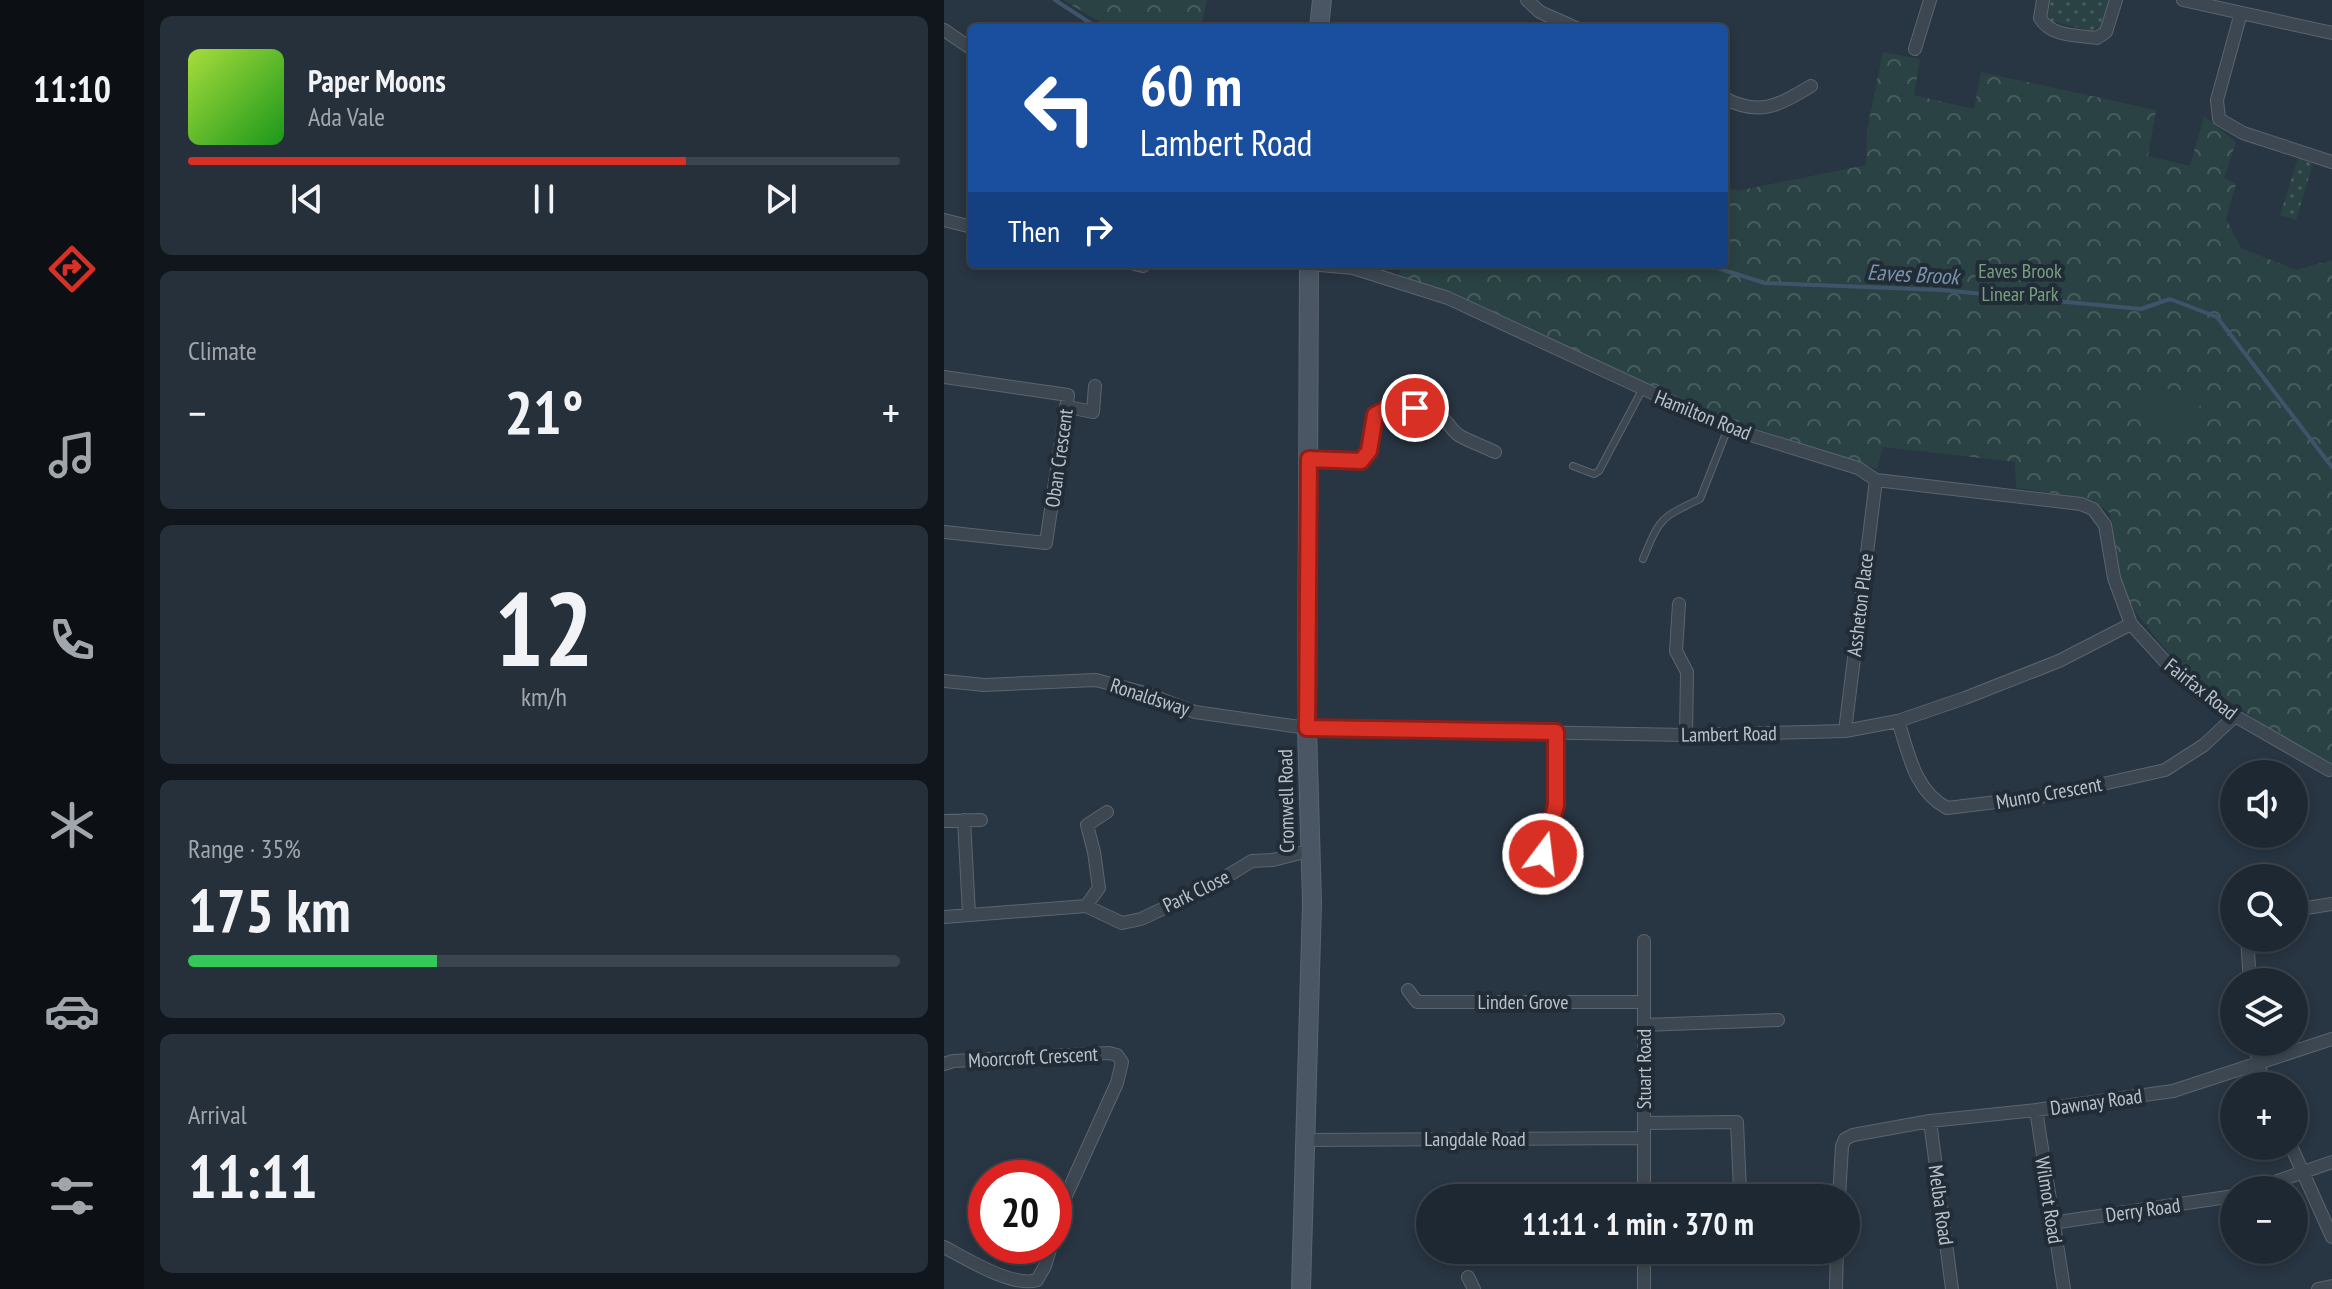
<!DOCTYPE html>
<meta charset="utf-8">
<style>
body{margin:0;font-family:"PT Sans Narrow",sans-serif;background:#26303a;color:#f1f3f6;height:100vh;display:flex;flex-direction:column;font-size:30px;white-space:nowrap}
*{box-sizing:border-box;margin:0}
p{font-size:26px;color:#a1a6ac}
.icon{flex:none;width:44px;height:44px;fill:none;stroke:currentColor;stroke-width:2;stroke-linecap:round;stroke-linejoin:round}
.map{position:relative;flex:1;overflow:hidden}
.drawer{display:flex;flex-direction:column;gap:16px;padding:16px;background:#10161c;width:800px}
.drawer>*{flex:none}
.banner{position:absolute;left:24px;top:24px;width:760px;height:244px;border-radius:8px;box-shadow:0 4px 12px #0003,0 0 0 2px #3c444d;background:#1a4fa0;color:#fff;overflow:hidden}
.fabs{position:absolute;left:1276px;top:760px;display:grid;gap:16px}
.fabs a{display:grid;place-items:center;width:88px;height:88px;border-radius:50%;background:#1e2832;box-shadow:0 4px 12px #0003,0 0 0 2px #3c444d;font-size:40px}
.speed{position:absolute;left:24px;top:1160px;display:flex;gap:16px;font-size:40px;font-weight:700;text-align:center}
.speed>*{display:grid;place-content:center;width:104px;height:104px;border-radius:50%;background:#1e2832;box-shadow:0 4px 12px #0003,0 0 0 2px #3c444d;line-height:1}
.speed .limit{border:12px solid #d22;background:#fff;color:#111}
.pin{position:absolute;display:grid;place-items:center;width:68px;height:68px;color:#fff;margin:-34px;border:4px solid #fff;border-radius:50%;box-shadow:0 2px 8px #0007}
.me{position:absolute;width:88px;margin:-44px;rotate:15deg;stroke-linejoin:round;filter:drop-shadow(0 0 6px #0008)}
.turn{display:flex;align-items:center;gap:28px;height:168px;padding:0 40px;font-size:36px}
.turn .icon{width:104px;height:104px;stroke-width:2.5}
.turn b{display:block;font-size:56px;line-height:68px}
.then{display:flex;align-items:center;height:76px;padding:0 40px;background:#0003;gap:16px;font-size:30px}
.big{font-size:60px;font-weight:700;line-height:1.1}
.drawer .card{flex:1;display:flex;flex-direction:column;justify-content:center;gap:12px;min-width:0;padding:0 28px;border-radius:12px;background:#26303a}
.drawer .dial{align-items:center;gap:0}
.dial b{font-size:104px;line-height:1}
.song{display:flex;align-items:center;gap:24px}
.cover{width:96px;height:96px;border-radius:12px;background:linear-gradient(135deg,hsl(80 70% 55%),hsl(120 70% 35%))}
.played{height:8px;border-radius:4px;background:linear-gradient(90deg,#d93025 70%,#3c444d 70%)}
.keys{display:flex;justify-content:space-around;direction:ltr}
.heat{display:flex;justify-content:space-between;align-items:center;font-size:44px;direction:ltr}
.charge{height:12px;border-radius:6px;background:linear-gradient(90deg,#34c759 35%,#3c444d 0)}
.trip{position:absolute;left:472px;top:1184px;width:444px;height:80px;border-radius:40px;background:#1e2832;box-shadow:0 4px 12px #0003,0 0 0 2px #3c444d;font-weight:700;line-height:80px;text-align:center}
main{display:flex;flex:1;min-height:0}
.menu{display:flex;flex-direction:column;width:144px;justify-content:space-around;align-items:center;background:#0c1014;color:#a1a6ac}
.menu .icon{width:56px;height:56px}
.menu .on{color:#d93025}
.menu b{font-size:36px;color:#f1f3f6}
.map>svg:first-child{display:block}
</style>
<main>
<nav class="menu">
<b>11:10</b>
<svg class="icon on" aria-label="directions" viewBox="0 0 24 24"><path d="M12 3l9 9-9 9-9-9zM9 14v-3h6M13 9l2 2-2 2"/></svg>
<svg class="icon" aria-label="music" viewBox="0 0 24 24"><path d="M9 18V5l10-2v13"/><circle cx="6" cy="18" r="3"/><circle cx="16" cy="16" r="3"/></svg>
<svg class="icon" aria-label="phone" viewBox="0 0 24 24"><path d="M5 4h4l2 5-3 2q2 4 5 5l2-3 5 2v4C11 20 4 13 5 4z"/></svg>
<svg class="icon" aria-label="climate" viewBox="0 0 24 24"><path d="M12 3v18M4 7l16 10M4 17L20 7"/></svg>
<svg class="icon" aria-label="car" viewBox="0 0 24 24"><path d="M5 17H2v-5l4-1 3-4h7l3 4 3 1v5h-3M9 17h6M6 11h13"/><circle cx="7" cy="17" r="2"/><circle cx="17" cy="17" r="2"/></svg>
<svg class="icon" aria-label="filters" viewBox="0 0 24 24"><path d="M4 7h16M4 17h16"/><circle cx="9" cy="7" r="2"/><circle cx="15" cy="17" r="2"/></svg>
</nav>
<section class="drawer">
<div class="card">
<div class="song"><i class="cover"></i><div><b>Paper Moons</b><p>Ada Vale</p></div></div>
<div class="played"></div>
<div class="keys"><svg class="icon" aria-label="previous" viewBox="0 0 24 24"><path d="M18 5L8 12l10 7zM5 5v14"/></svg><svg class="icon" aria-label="pause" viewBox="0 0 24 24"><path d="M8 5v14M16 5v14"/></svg><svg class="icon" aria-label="next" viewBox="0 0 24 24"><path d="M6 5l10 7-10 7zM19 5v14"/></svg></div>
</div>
<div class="card"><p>Climate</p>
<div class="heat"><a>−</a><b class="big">21°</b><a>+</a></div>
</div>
<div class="card dial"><b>12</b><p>km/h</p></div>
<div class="card"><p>Range · 35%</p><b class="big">175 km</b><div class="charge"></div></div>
<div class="card"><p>Arrival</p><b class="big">11:11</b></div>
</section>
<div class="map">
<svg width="1388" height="1289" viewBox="0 0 1388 1289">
<defs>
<pattern id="grass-dots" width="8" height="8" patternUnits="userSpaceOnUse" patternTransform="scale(2)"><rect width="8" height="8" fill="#2a4243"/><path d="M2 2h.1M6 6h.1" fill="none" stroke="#475c5d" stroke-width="1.8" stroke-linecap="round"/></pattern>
<pattern id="forest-crowns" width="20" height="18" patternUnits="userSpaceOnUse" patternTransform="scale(2)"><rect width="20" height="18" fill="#2a4243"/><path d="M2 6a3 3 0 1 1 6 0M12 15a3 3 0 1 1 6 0" fill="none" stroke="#475c5d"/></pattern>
</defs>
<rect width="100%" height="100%" fill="#283542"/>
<path fill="url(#grass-dots)" d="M1106,0H1167L1159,27L1147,31L1107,21L1103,12Z
M1354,158L1369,164L1352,220L1336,215Z"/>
<path fill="url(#forest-crowns)" d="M119,0H263L257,28H166Z
M939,52L976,59L970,95L1030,109L1037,72L1212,110L1204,156L1246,166L1260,116L1292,142L1280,178L1292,184L1282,219L1297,248L1352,270L1388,260V771L1236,668L1178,595L1166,513L1142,498L1072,488L1071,462L939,447L933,469L698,390L455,274L457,264H780V187L793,191L922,165L923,130Z"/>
<path fill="#2a4243" d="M1209,382L1257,403L1244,435L1195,413Z"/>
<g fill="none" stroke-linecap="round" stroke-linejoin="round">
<path stroke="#3f546a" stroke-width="4" d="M111,0L154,28
M760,264L821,283L997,290L1197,309L1226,299L1273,317L1388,467"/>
<g stroke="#5a656f" stroke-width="8">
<path id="lane" d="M629,466L650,474L655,471L698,390
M699,559C716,518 716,518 756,499L784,428
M566,865C577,866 586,869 595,860C615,840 611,761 612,732"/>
</g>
<g stroke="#5a656f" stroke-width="14">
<path id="street" d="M583,0L596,12L632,28
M1099,0L1096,18C1107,37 1133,35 1153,38L1162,32L1172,0
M1239,0L1388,33
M1297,13L1273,100L1275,119L1299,133L1388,162
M0,30L28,49
M971,49L986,0
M780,98C816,117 835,105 867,86
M0,220L28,227
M191,264L199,266
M365,264L409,268L504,298L784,428L914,468L932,480L1137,504L1149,509L1161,525L1170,578L1187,624L1227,668L1264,699L1291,716L1385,770
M0,377L124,395L102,543L0,532
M124,407L149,412L151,386
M365,459L417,461L425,451L431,415C447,402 482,405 498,418C505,423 508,431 516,436C527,442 539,446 551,452
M735,604L732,651L743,672L742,735
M0,681L40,685L152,680L201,693L251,712L363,728L742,735L901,731L954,721L1021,698L1115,661L1187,624
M954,721C965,754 970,790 1003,808L1110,795L1221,770L1260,745L1291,716
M901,731L932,480
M20,820L25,914
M0,821L37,820
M142,906L155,888L150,852L143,825L163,812
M1350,910L1388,904
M0,917L142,906L178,923L197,919L265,887L308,861L329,860L364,851
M1303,938L1306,982
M464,990L473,1002H700
M700,1025L834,1020
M1312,1042L1314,1065L1323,1086
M0,1064L9,1061L165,1053L173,1055L178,1062L173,1083L120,1200L110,1236
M1092,1110L1120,1289
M986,1121L1008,1289
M700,1123L793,1122L796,1191
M362,1140L700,1138
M1347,1146L1388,1237
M1308,1190L1388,1162
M700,1198V941
M895,1198L898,1146L901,1139L909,1135L986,1121L1092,1110L1229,1091L1388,1039
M1108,1223L1290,1196
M0,1247C23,1259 69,1288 93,1280L101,1266L107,1246
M524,1277L530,1289
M700,1289V1250
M892,1289L893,1250
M1374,1289L1388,1286"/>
</g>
<g stroke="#5a656f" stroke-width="20">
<path id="secondary" d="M375,28L378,0
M357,1289L368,903L363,728L365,264"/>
</g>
<use href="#lane" stroke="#3c4751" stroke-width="6"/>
<use href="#street" stroke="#3c4751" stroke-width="12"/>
<use href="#secondary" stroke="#4a5664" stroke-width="18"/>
</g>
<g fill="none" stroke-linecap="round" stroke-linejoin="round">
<g stroke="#8d1f18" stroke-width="20">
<path id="route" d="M471,408H444L431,415L425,451L417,461L365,459L363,728L612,732V805L599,854"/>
</g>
<use href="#route" stroke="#d93025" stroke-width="14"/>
</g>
<g text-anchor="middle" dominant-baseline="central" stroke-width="8" stroke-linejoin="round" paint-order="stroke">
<g font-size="20" fill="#78a07e" stroke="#212c37">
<text x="1076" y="271">Eaves Brook<tspan x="1076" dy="23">Linear Park</tspan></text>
</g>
<g font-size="20" fill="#b9c2cb" stroke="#212c37">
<text transform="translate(759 415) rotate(22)">Hamilton Road</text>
<text transform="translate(115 458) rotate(-82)">Oban Crescent</text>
<text transform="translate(916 605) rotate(-83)">Assheton Place</text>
<text transform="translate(1257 689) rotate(38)">Fairfax Road</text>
<text transform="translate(206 697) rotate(18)">Ronaldsway</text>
<text transform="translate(785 734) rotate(-1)">Lambert Road</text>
<text transform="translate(1105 793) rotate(-10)">Munro Crescent</text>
<text transform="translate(342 801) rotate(-91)">Cromwell Road</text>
<text transform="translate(252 891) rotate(-26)">Park Close</text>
<text x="579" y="1002">Linden Grove</text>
<text transform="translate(89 1057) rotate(-3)">Moorcroft Crescent</text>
<text transform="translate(700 1069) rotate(-90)">Stuart Road</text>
<text transform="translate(1152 1102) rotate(-8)">Dawnay Road</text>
<text x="531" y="1139">Langdale Road</text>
<text transform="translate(1105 1200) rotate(81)">Wilmot Road</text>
<text transform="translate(997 1205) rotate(82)">Melba Road</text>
<text transform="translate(1199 1210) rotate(-8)">Derry Road</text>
</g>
<g font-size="22" font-style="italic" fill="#7b95ad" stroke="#212c37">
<text transform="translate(969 274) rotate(3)">Eaves Brook</text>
</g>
</g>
</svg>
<div class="fabs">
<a><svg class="icon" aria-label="sound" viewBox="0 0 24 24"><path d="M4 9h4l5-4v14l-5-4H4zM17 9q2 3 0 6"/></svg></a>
<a><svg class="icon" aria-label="search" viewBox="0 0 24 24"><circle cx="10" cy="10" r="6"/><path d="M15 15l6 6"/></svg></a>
<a><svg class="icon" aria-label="layers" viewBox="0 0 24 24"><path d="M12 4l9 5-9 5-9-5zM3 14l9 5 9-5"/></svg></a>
<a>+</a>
<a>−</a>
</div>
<div class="speed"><div class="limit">20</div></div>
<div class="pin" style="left:471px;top:408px;background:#d93025"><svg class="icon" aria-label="arrive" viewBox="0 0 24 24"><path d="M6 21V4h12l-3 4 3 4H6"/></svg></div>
<svg class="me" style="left:599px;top:854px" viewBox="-20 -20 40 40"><circle r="17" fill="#d93025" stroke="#fff" stroke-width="3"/><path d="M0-11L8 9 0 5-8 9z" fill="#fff"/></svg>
<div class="trip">11:11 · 1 min · 370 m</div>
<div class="banner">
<div class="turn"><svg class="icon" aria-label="left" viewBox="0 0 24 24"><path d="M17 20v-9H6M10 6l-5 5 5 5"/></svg><div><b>60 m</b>Lambert Road</div></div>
<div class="then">Then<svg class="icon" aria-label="right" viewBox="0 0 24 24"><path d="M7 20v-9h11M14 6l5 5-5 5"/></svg></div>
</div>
</div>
</main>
